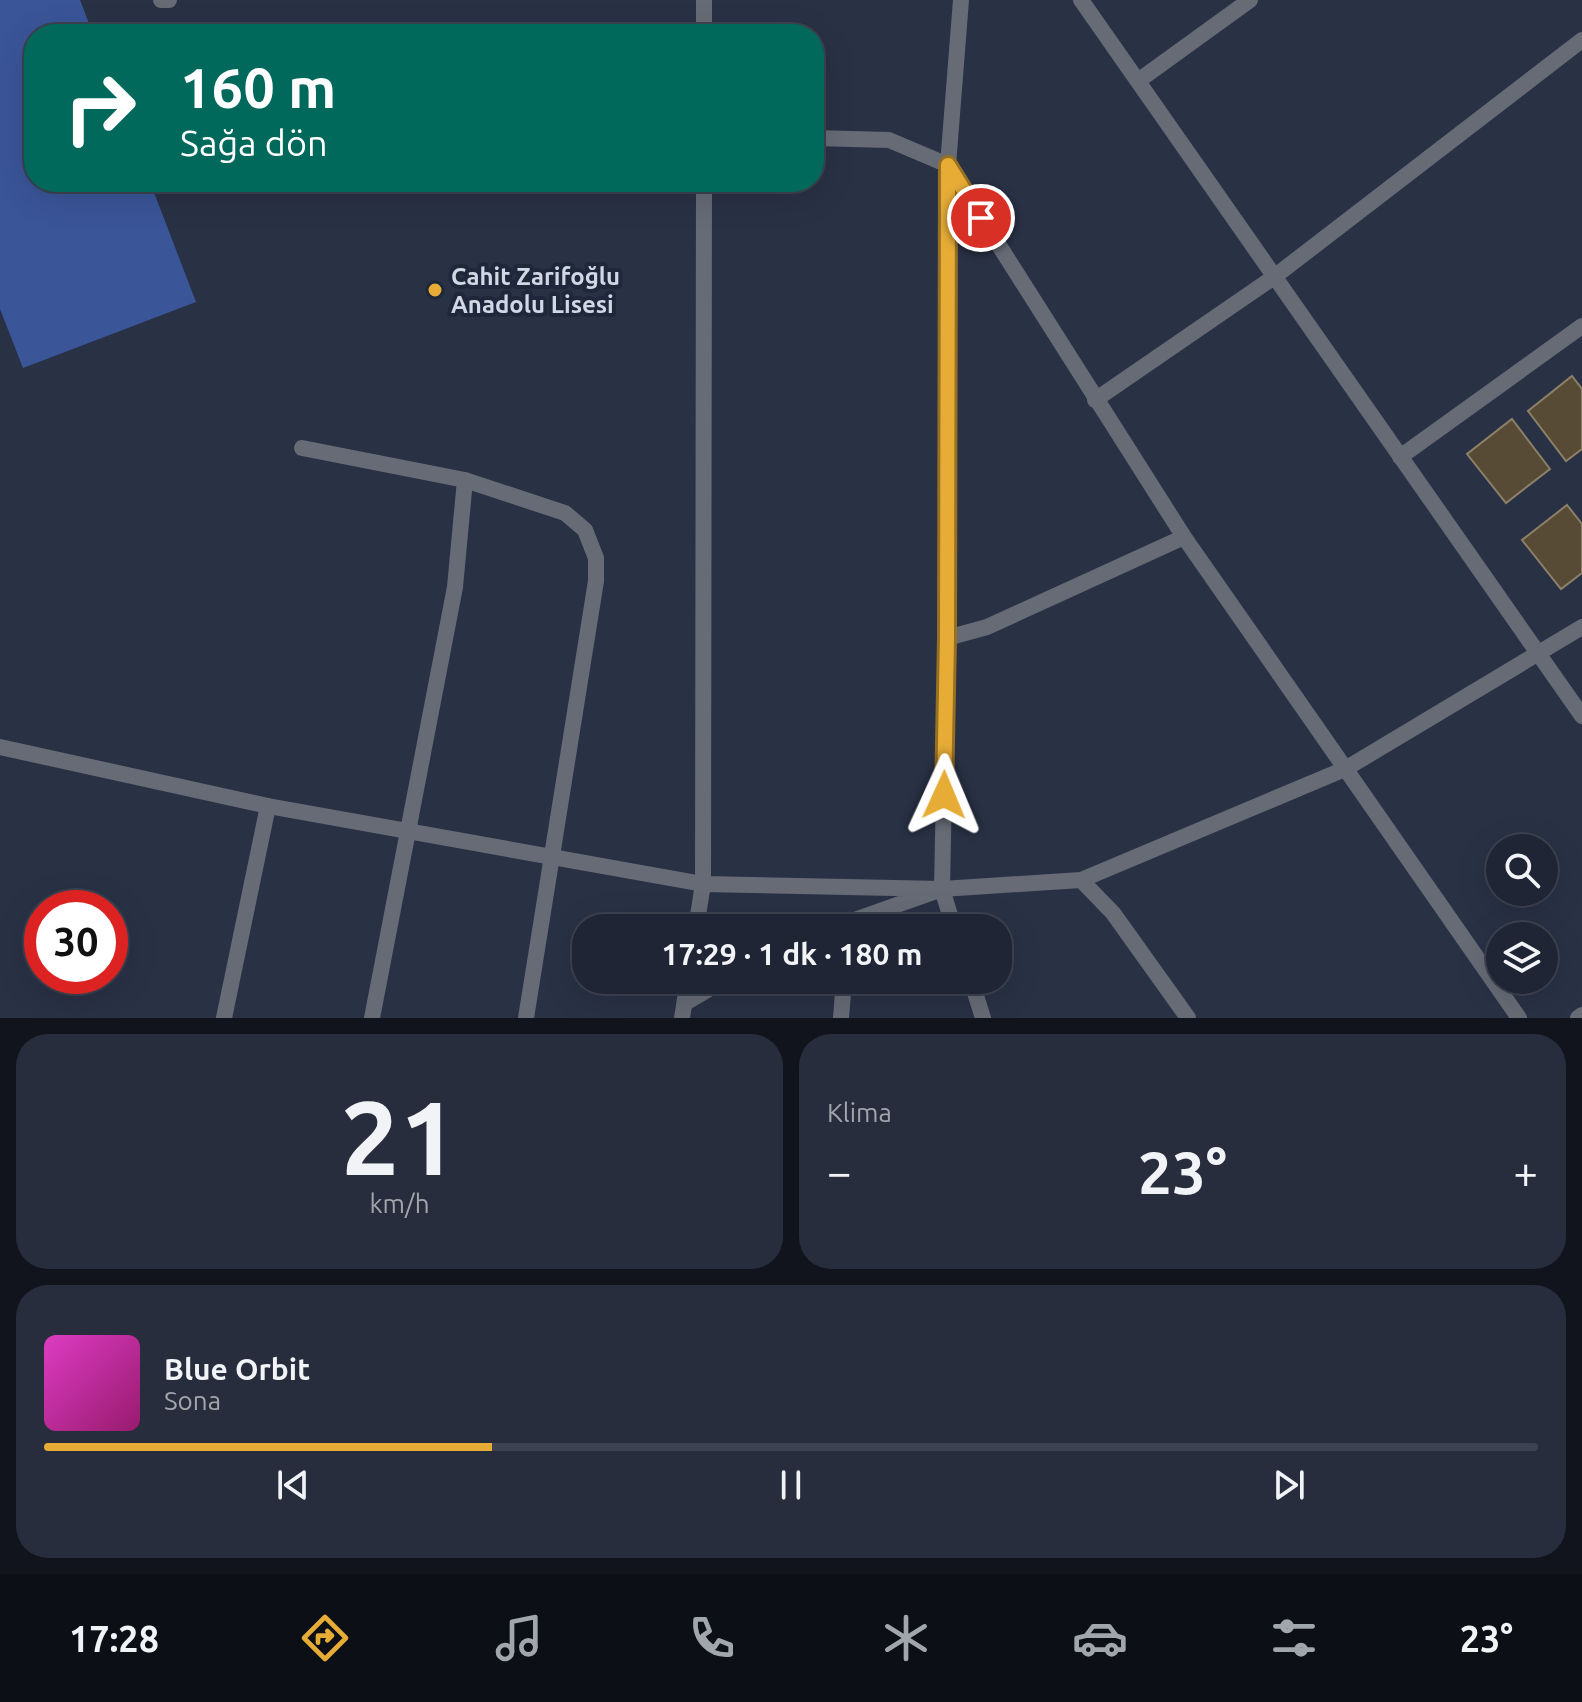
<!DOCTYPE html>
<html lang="tr">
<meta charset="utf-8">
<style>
body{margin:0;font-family:Ubuntu,sans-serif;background:#272d3c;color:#f1f3f6;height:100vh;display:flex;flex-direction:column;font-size:30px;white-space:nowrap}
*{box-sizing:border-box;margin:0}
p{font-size:26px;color:#a1a5ac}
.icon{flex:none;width:44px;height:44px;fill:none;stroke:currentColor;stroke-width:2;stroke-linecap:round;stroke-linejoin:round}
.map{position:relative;height:1018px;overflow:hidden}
.drawer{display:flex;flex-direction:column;gap:16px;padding:16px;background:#11141d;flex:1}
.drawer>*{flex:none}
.guide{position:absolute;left:24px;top:24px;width:800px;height:168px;border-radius:32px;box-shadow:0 8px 32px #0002,0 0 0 2px #3c424f;background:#00695c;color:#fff;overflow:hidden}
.fabs{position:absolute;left:1486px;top:834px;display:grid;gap:16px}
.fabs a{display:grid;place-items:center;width:72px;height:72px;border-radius:50%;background:#1f2534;box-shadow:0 8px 32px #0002,0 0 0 2px #3c424f;font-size:40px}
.speed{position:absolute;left:24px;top:890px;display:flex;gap:16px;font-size:40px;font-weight:700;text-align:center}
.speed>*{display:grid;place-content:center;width:104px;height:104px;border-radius:50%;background:#1f2534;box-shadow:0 8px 32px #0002,0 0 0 2px #3c424f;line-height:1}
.speed .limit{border:12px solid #d22;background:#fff;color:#111}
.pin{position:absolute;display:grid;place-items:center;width:68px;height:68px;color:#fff;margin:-34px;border:4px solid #fff;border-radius:50%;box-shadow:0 2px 8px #0007}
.me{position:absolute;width:88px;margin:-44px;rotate:1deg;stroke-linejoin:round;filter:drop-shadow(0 0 6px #0008)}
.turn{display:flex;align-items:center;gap:28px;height:168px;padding:0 24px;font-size:36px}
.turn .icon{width:104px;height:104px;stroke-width:2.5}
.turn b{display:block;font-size:56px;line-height:68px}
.big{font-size:60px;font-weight:700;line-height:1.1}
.drawer .card{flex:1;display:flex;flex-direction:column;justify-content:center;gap:12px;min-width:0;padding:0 28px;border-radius:32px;background:#272d3c}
.drawer .dial{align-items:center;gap:0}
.dial b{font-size:104px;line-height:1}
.song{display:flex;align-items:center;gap:24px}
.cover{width:96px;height:96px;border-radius:12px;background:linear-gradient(135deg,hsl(310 70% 55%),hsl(320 70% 35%))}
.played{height:8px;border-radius:4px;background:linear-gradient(90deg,#e7ac36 30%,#3c424f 30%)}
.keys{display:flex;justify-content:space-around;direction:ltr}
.heat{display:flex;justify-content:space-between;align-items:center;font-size:44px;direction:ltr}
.drawer .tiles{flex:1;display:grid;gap:16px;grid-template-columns:1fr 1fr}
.card:last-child{grid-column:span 2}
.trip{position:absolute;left:572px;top:914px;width:440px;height:80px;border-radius:32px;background:#1f2534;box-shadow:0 8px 32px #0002,0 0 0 2px #3c424f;font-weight:700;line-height:80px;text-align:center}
.menu{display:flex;height:128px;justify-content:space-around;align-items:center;background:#0c0f15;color:#a1a5ac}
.menu .icon{width:56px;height:56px}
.menu .on{color:#e7ac36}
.menu b{font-size:36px;color:#f1f3f6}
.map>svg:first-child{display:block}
</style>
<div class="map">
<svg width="1582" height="1018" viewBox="0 0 1582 1018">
<rect width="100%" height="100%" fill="#293145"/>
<path fill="#3a5598" d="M0,0H80L93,34H34V182H150L196,302L23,368L0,309Z"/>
<path fill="#584b36" stroke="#8d8069" stroke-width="2" d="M1572,376L1582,389V449L1566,461L1528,411Z
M1512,419L1550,469L1506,503L1467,454Z
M1567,505L1582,524V573L1561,589L1522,540Z"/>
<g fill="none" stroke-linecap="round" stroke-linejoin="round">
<path stroke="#676b76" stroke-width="16" d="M161,0H169
M1081,0L1582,716
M704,34V0
M1138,81L1250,0
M814,138L889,140L948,165L1184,537L1519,1018
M704,182L703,884L942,889
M1095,400L1274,277L1582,40
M302,448L465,480L565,513L585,530L596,558V581L526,1018
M1400,457L1582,326
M947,638L987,627L1184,537
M1081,880L1113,913L1188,1018
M832,928L942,889L1081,880L1345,769L1582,627
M954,928L942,889L947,638L948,165L961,0
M971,980L983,1018
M685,1003L724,980
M224,1018L268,806
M372,1018L455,587L465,480
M841,1018L844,980
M1578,1018L1582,1015"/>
<path stroke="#676b76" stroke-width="16" d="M0,747L268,806L703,884L696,928
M682,1018L688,980"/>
</g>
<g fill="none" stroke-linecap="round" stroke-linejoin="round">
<g stroke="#967023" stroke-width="20">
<path id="route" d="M944,795L947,638L948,165L981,218"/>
</g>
<use href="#route" stroke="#e7ac36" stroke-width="14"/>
</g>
<circle fill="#e7ac36" stroke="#1f273a" stroke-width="3" cx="435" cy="290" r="8"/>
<g text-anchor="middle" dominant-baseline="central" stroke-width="8" stroke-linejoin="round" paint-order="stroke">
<g font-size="24" font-weight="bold" fill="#d1d7e4" stroke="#1f273a" text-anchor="start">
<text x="451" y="276">Cahit Zarifoğlu<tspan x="451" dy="28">Anadolu Lisesi</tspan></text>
</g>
</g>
</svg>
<div class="fabs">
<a><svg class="icon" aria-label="search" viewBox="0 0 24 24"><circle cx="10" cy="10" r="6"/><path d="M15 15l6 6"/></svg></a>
<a><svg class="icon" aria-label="layers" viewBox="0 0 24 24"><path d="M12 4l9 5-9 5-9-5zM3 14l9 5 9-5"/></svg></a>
</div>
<div class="speed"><div class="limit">30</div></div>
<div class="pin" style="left:981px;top:218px;background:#d93025"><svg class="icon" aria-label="arrive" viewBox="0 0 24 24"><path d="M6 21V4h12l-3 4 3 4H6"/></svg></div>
<svg class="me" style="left:944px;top:795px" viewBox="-20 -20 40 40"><path d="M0-17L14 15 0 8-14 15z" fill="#e7ac36" stroke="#fff" stroke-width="4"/></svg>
<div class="trip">17:29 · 1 dk · 180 m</div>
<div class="guide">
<div class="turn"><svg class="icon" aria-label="right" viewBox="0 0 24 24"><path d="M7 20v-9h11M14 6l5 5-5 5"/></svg><div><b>160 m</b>Sağa dön</div></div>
</div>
</div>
<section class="drawer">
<div class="tiles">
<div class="card dial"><b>21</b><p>km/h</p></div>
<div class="card"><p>Klima</p>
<div class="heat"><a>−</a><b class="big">23°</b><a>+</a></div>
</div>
<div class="card">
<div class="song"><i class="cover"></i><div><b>Blue Orbit</b><p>Sona</p></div></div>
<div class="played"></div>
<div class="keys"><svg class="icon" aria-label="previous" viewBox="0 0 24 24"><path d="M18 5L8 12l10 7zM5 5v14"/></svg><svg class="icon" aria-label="pause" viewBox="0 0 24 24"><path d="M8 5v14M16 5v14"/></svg><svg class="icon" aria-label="next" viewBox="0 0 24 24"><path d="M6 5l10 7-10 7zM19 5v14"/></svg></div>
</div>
</div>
</section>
<nav class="menu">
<b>17:28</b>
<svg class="icon on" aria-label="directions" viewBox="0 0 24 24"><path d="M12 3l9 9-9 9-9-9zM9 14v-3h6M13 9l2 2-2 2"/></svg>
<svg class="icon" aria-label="music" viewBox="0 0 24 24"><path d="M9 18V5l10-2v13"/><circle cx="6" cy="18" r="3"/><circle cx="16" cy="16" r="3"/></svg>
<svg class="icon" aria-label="phone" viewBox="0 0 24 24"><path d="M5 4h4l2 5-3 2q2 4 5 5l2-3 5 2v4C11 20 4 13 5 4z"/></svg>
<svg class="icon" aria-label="climate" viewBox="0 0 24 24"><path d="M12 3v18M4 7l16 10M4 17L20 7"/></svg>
<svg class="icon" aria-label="car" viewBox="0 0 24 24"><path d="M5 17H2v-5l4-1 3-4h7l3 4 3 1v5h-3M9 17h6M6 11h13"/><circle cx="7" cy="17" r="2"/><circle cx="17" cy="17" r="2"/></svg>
<svg class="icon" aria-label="filters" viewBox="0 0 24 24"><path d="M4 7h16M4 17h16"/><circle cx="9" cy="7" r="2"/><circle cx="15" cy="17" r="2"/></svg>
<b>23°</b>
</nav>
